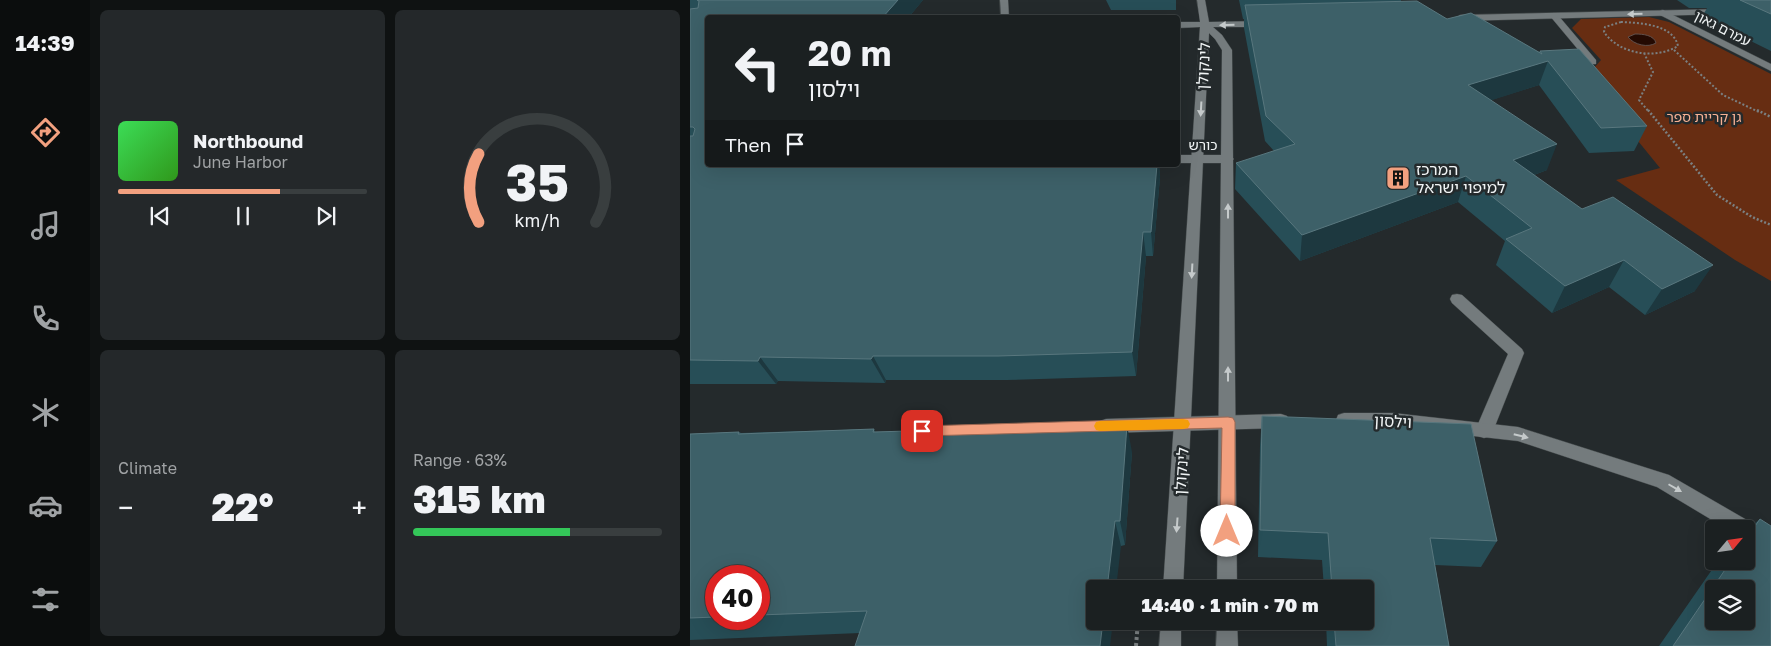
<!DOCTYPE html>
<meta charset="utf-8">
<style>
body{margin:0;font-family:"Golos Text","Noto Sans Hebrew",sans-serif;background:#24282a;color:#f1f3f6;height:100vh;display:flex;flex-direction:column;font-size:19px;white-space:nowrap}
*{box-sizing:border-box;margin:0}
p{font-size:16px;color:#a0a3a5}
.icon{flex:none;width:28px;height:28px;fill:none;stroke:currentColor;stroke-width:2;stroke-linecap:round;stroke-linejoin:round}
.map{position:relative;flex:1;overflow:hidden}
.drawer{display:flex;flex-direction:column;gap:10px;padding:10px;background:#0f1212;width:600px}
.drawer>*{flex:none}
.hud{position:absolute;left:15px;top:15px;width:475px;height:152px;border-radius:5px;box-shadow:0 5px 20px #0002,0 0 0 1px #393e3f;background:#1b2021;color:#f1f3f6;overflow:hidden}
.needle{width:32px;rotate:61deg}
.fabs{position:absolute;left:1015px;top:520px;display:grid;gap:10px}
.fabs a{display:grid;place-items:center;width:50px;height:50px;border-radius:5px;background:#1b2021;box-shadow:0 5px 20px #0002,0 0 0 1px #393e3f;font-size:25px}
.speed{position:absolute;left:15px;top:565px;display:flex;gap:10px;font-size:25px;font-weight:700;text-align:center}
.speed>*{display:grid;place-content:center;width:65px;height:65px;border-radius:50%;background:#1b2021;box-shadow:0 5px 20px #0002,0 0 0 1px #393e3f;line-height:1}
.speed .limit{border:8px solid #d22;background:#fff;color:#111}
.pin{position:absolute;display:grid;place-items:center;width:42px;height:42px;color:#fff;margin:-21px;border-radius:10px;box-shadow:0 2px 8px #0006}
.me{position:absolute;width:55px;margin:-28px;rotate:0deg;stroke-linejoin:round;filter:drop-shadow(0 0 4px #0008)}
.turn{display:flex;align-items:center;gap:18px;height:105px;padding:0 20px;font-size:22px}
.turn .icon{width:65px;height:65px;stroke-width:2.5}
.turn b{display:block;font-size:35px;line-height:42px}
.then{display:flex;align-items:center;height:48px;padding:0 20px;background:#0003;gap:10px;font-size:19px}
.big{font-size:38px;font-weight:800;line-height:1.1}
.drawer .card{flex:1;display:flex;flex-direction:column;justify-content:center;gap:8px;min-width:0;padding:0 18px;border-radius:8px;background:#24282a}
.drawer .dial{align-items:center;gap:0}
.dial svg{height:130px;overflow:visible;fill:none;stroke:#393e3f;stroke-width:7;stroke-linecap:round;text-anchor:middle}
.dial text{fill:#f1f3f6;stroke:none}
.song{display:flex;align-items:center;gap:15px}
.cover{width:60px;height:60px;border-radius:8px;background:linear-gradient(135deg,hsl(130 70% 55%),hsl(110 70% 35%))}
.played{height:5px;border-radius:2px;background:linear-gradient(90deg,#f2a07f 65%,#393e3f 65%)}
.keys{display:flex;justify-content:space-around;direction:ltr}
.heat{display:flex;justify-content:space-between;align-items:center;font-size:28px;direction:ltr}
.charge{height:8px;border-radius:4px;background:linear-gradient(90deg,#34c759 63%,#393e3f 0)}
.drawer .tiles{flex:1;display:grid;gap:10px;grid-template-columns:repeat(2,1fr)}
.trip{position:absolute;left:396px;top:580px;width:288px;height:50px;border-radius:5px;background:#1b2021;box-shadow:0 5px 20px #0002,0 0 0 1px #393e3f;font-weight:800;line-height:50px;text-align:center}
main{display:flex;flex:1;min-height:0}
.tab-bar{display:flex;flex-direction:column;width:90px;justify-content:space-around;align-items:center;background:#0b0d0d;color:#a0a3a5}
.tab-bar .icon{width:35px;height:35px}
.tab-bar .current{color:#f2a07f}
.tab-bar b{font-size:22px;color:#f1f3f6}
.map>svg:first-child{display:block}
</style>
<main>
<nav class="tab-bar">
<b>14:39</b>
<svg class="icon current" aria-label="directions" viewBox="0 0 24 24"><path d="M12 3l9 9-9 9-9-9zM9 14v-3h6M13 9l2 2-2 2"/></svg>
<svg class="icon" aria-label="music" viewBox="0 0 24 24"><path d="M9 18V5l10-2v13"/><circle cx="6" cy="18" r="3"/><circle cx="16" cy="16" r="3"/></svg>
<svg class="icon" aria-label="phone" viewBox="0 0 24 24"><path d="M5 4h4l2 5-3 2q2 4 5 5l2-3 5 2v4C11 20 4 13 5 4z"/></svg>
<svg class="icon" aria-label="climate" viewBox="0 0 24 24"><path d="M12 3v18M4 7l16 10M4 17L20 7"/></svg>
<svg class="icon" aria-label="car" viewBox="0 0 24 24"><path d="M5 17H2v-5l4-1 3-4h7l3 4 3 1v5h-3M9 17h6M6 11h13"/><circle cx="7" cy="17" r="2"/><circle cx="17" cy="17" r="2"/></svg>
<svg class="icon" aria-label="filters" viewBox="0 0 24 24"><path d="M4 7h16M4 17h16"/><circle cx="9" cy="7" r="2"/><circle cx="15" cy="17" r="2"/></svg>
</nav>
<section class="drawer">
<div class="tiles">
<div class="card">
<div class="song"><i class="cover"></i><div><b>Northbound</b><p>June Harbor</p></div></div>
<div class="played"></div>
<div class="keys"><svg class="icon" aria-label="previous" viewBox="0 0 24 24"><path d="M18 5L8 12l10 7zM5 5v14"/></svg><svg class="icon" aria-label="pause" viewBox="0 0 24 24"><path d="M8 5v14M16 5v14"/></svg><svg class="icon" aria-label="next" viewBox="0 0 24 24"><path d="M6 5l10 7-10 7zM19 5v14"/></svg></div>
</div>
<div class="card dial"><svg viewBox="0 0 100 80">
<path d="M14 69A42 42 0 1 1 86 69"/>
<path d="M14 69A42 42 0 0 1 14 27" stroke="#f2a07f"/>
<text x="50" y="56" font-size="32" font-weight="700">35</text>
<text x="50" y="72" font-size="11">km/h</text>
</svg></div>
<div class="card"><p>Climate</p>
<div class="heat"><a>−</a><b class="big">22°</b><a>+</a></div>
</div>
<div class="card"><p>Range · 63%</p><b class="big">315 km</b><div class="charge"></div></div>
</div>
</section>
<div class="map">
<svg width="1081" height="646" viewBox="0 0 1081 646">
<rect width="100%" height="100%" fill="#242a2c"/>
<path fill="#672d12" d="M959,17L979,22L1081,74V281L1045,260L926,180L970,168L896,77L911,60L882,28L891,19Z"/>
<path fill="#240a02" stroke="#61504b" d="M945,34C953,34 964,35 966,43C958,48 944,45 938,37Z"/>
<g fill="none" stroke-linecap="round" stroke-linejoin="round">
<g stroke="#43494a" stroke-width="1">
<path id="service" d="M864,13L867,14L906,60V64L879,65V61L896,59L860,16Z
M767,294L772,295L832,349L834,353L803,431L800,436L794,438L788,436L785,431L818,354L762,303L760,299L762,295Z"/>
</g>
<g stroke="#43494a" stroke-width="1">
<path id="minor" d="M310,0H318L319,18H311Z
M973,10L1081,64V71L970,15V11Z
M488,155H538L544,159L538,163H488Z
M654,413H703L828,427L979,475L1062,523L1065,529L1062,535L1056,537V529H1037L967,487L828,441L703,427H654L648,425L646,420L648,415Z
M591,414L597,416L599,421L597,426L591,428L416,433L410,431L407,426L410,421L416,419Z"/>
</g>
<g stroke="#43494a" stroke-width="1">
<path id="tertiary" d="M507,0H515L519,22L575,21L580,24L575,27H523L532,35L542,50L547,589H527L532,50L525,39L519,33L493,589H473L510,27L488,28V22H510Z
M1035,9L1038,10V14L770,21L766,18L770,15Z
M471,621H491V646H469Z
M527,621H547L548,646H526Z"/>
</g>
<path stroke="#7b8082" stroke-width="2" stroke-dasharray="2 2" stroke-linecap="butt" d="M931,22C950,23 983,24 988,46C965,60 929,54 914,32L915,27Z
M984,50L1033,95L1069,112
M954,53L963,72L949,100L959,112"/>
<path stroke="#7b8082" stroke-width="2.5" stroke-dasharray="2 2" stroke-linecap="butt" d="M958,110L1027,195L1062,217L1081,225
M1067,110L1081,117"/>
<path stroke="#7b8082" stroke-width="4" stroke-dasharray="3 3" stroke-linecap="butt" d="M446,646L448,621"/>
<use href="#service" fill="#747b7d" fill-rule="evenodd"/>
<use href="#minor" fill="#747b7d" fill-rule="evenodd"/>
<use href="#tertiary" fill="#747b7d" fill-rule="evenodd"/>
</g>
<path fill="#274e57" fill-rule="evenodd" d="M0,0H233L218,18H18V165H469L470,177L463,256H456L446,376L316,380H196L195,383L88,381L86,384H0Z
M416,0H486V10H421Z
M549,0H711V2L757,19L849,52L850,51L957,126L944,151L899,153L849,85L801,100L857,170L844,175L1005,291L955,315L919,287L862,313L806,265L815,241L768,202L610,261L545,189L546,163L584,151L575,141L554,28V19H553Z
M987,0H1081V51L1012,17L1017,8H999Z
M572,416L807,541L791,567L745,565L759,646H637L636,621H675V589H634L632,560L568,557L570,446Z
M184,429L185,432L442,452L435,545L431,546L170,633L0,640V434L49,432L51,433ZM26,576H69V619H26Z
M1070,519L1081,646H969L1028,561H1056V531Z"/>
<path fill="#1d383f" d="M208,0H233L218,18H192Z
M858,61L849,85L771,110L778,85Z
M867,144L857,170L814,186L823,160Z
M467,165H469L470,177L463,256L461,232Z
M776,176L768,202L610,261L612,235Z
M453,232L456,256L446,376L442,352Z
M934,260L919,287L862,313L875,286Z
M1023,265L1005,291L955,315L972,289Z
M183,356L196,380L195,383L181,359Z
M70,357L88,381L86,384L68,361Z
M437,425L442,452L435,545L430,521Z
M425,521L431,546L426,589H417Z
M413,621H423L420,646H410Z"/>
<path fill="#3d6068" stroke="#59777e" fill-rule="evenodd" d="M7,0H208L192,18H18V165H467L461,232H453L442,352L308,356H183L181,359L70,357L68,361L0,360V136H3L5,129L3,127H0V9L8,8L9,1Z
M1050,0H1081V14Z
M727,1L757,19L781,13L852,54L850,51L889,49L957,126L911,128L858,61L778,85L867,144L823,160L892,209L923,197L1023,265L972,289L934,260L875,286L816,239L842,228L776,176L612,235L546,163L605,144L576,116L555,5Z
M572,416L781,424L807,541L740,538L759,646H646L644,621H675V589H642L638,533L570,530Z
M437,425L430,521H425L417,589H405V621H413L410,646H165L177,611L69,615V576H26V617L0,618V434L49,432L48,434L184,429L183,432Z
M1070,519L1081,526V646H983L1041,561H1056V539ZM1024,589H1056V621H1024Z"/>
<defs><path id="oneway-solid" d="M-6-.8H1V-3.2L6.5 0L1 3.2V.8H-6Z" transform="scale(1.25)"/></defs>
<g fill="#c5cacb">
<use href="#oneway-solid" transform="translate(945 14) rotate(179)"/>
<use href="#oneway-solid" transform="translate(537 25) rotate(178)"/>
<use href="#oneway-solid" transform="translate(511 109) rotate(93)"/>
<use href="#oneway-solid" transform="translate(538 211) rotate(-90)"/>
<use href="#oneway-solid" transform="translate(502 271) rotate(93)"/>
<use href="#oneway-solid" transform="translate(538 374) rotate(-90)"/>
<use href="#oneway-solid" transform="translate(831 436) rotate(14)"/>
<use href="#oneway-solid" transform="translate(985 488) rotate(30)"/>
<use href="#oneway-solid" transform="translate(487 525) rotate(94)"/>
</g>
<path fill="#f2a07f" stroke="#9d6853" d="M538,417L543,418L545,422V531L543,535L537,537L532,535L530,531L532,428L232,436L227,435L225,431L227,427L232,426Z"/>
<path fill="#f59e0b" d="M493,419L498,420L500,424L498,428L493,429L410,431L406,430L404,426L406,422L410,421Z"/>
<defs>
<g id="building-square" transform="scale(1.25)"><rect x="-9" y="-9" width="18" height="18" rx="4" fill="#f2a07f" stroke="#242a2c"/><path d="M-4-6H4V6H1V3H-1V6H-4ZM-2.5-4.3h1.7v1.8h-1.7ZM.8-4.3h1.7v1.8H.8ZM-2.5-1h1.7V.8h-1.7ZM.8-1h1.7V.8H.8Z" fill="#111"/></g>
</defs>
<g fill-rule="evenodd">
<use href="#building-square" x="708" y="178"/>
</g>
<g text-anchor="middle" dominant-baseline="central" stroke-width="5" stroke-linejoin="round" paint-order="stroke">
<g font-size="14" fill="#f0f4f5" stroke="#242a2c">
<text transform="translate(1033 28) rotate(27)">עמרם גאון</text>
<text x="513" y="144">כורש</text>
</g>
<g font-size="14" fill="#f6b194" stroke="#242a2c">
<text x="1014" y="116">גן קריית ספר</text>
</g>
<g font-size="16" fill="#f0f4f5" stroke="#242a2c">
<text transform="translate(513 66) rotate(-87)">לינקולן</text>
<text transform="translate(703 421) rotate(3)">וילסון</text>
<text transform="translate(491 471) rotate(-86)">לינקולן</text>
</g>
<g font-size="16" fill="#f0f4f5" stroke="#242a2c" text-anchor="start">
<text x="726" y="169">המרכז<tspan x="726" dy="18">למיפוי ישראל</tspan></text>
</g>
</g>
</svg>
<div class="fabs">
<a><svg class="needle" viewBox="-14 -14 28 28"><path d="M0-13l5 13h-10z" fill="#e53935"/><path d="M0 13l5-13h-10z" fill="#a0a3a5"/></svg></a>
<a><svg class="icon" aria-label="layers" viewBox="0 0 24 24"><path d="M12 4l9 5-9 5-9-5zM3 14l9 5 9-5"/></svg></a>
</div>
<div class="speed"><div class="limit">40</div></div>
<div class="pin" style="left:232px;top:431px;background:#d93025"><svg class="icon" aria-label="arrive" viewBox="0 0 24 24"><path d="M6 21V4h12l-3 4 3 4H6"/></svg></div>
<svg class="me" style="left:537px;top:531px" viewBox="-20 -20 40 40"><circle r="19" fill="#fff"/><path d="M0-13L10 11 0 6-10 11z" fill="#f2a07f"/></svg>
<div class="trip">14:40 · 1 min · 70 m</div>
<div class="hud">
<div class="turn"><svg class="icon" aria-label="left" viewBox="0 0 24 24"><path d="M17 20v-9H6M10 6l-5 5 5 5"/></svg><div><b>20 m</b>וילסון</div></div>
<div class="then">Then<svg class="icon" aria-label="arrive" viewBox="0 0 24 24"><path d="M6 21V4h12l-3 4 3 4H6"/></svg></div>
</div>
</div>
</main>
